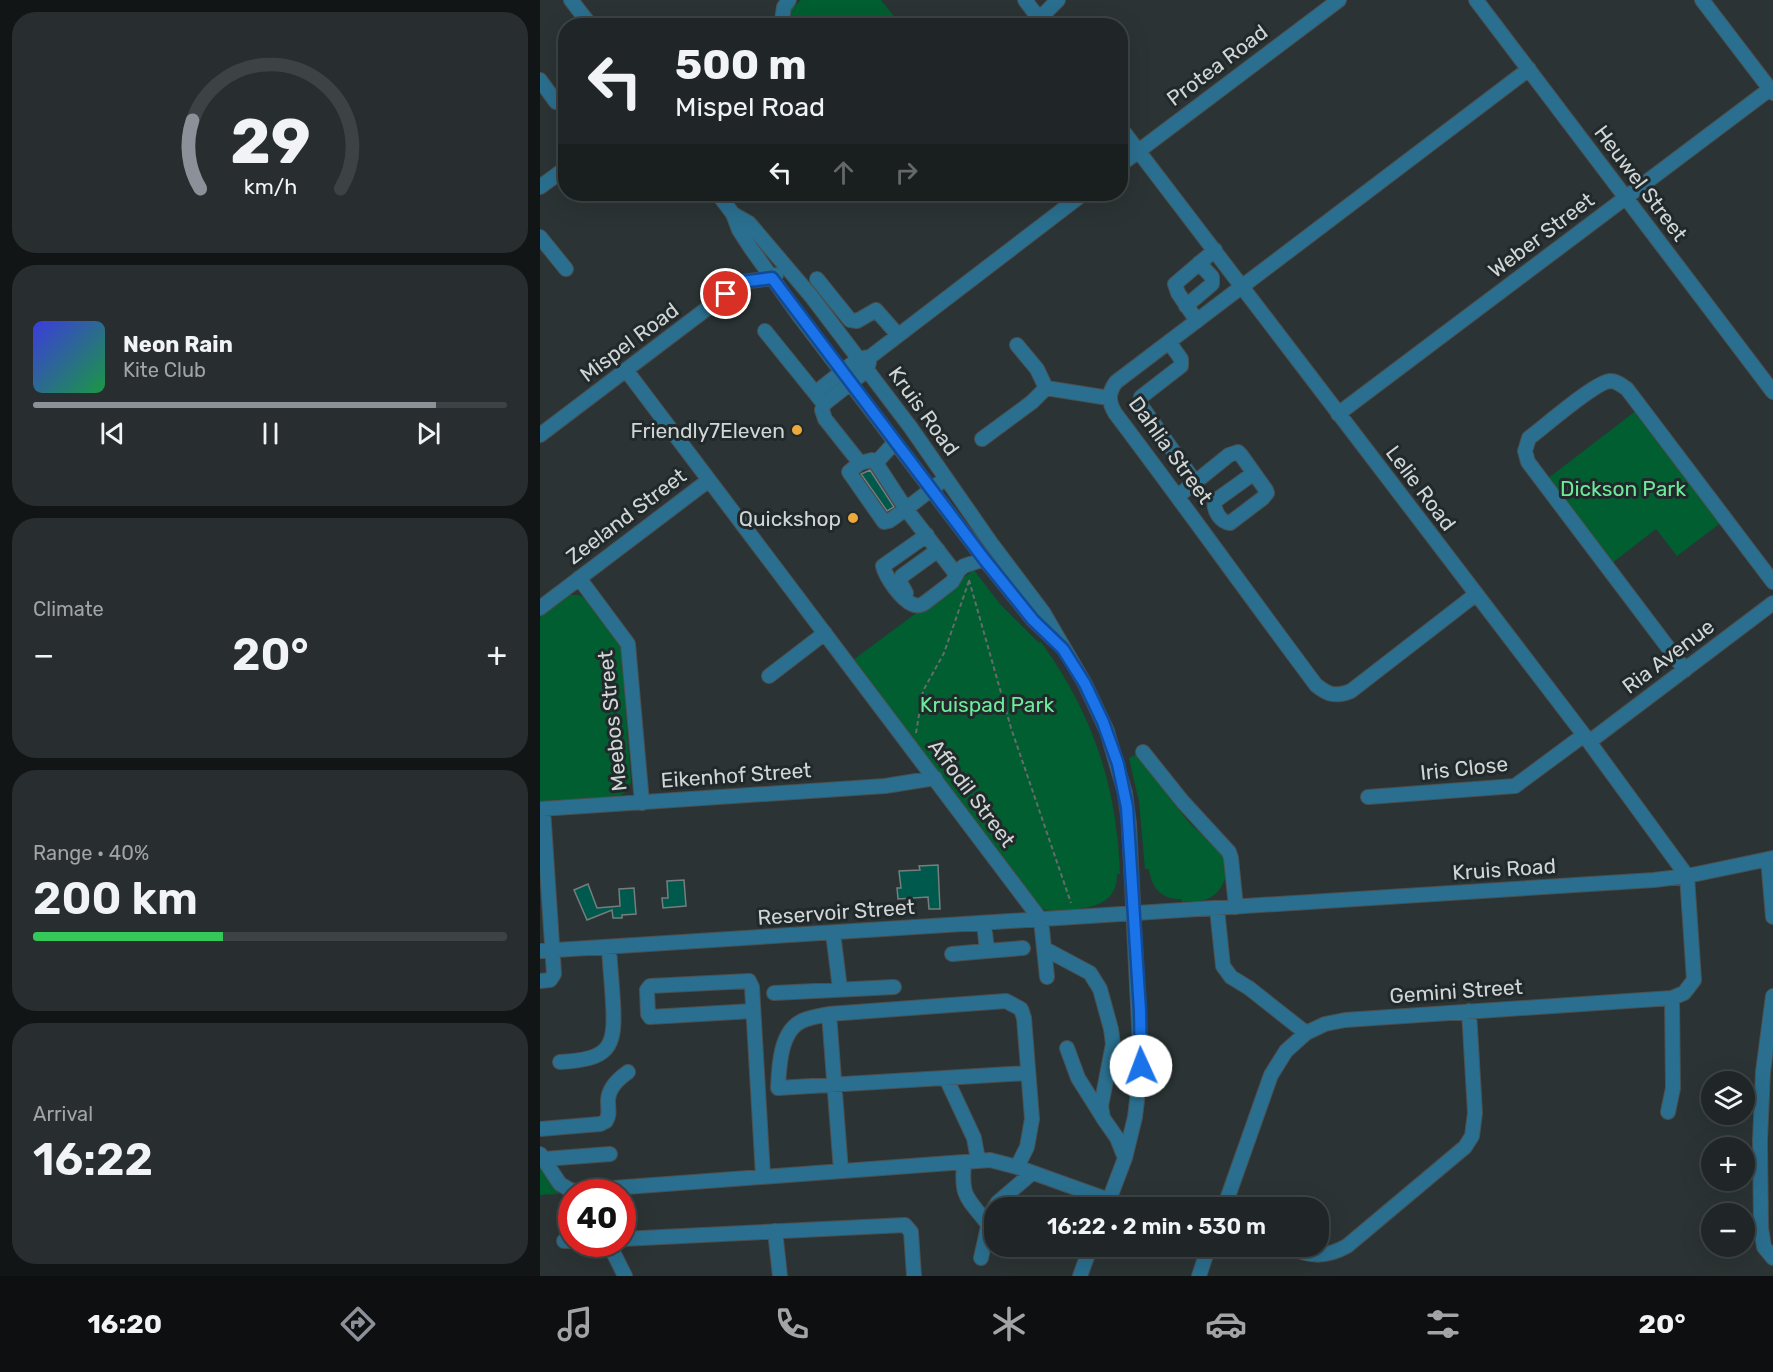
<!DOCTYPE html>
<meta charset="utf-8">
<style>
body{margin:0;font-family:Rubik,sans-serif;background:#282e2f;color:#f1f3f6;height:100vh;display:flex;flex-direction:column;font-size:22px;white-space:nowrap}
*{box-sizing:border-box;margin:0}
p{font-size:20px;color:#a2a5a7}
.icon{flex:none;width:33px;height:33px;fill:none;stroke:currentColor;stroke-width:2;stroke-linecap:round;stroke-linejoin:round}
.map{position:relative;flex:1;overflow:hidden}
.sheet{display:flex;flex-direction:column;gap:12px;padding:12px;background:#121515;width:540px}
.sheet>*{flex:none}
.hud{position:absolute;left:18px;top:18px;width:570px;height:183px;border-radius:24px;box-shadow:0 6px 24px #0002,0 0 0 2px #3d4344;background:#202627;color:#f1f3f6;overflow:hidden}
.tools{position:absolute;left:1161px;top:1071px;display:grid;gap:12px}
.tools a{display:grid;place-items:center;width:54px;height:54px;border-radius:50%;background:#202627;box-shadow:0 6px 24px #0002,0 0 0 2px #3d4344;font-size:30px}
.speed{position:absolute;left:18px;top:1179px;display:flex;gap:12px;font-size:30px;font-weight:700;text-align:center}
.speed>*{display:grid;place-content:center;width:78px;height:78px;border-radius:50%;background:#202627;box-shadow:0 6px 24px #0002,0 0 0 2px #3d4344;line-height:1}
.speed .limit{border:9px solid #d22;background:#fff;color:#111}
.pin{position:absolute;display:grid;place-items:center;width:51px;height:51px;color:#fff;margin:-26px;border:3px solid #fff;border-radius:50%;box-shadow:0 2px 6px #0007}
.me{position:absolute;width:66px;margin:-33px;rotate:358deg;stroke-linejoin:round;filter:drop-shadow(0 0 4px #0008)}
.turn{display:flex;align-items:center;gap:21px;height:126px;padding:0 18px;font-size:27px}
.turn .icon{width:78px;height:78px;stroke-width:2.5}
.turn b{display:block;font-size:42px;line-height:51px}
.lanes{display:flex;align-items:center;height:57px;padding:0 18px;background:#0003;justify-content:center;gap:30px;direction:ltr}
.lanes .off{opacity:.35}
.big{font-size:45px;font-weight:600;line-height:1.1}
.sheet .tile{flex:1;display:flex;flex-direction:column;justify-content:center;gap:9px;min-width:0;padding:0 21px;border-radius:24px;background:#282e2f}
.sheet .dial{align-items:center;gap:0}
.dial svg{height:156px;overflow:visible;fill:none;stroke:#3d4344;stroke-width:7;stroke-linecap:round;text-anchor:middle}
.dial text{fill:#f1f3f6;stroke:none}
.song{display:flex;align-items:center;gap:18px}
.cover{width:72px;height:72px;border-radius:9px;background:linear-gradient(135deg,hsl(240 70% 55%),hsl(140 70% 35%))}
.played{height:6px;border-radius:3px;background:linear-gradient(90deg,#8c9099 85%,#3d4344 85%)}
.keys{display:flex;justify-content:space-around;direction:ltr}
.heat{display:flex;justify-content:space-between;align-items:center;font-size:33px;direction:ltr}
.charge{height:9px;border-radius:4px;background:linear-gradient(90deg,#34c759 40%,#3d4344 0)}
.trip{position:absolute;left:444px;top:1197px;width:345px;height:60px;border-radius:24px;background:#202627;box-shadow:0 6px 24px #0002,0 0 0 2px #3d4344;font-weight:600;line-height:60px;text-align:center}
.menu{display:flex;height:96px;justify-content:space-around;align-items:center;background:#0d0f10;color:#a2a5a7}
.menu .icon{width:42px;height:42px}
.menu .active{color:#8c9099}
.menu b{font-size:27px;color:#f1f3f6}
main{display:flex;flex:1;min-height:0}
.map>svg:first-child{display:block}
</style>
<main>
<section class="sheet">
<div class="tile dial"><svg viewBox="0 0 100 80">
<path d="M14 69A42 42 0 1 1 86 69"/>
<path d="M14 69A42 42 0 0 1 10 34" stroke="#8c9099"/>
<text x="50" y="56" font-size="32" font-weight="700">29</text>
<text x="50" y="72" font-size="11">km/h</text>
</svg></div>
<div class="tile">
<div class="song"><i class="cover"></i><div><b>Neon Rain</b><p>Kite Club</p></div></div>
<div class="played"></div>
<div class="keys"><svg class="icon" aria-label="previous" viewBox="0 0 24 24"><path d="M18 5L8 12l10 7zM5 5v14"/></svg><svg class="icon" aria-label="pause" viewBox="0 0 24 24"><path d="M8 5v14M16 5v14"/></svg><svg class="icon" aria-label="next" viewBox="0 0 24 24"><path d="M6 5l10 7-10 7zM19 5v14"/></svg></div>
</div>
<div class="tile"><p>Climate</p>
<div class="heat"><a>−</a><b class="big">20°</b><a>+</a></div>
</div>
<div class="tile"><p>Range · 40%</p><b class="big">200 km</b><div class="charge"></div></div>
<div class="tile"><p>Arrival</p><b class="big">16:22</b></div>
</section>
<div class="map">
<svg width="1233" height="1276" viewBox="0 0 1233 1276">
<rect width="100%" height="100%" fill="#2b3334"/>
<path fill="#005e30" d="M261,0H341L361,25L248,26L252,8Z
M1097,410L1182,522L1137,556L1116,529L1071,564L1007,479Z
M434,570L460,604L499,643L501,642C553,714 577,786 580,874H577C578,905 549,909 525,910C516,911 508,912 501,908L313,660Z
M30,595H39L48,600L81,645L91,782L87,791L78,797L0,802V617Z
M597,754C614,777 630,799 648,821C658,833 673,840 681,854C692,871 684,893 665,900C658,902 650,901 642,902V899C622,900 611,888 609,869H605L599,802L589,758Z
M0,1168L19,1194L0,1195Z"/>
<path fill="#00594d" stroke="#757e7c" stroke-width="1.5" d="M330,470L354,507L347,511L321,474Z
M398,865L400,909H389L388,897L358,899L357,888H361L359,871L380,870L379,866Z
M144,880L146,906L123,908L122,898H128L127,881Z
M48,884L57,908L80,906L79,889L94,888L96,914L82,915V918H73L72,910L47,920L34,890Z"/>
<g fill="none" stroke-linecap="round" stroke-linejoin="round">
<g stroke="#495051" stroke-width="16">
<path id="minor" d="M31,0L51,26
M485,0L503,24
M936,0L1233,392
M1162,0L1233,93
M241,26L244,7L249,0
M492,26L518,0
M0,80L16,102
M580,127L1044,735L1147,876
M580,165L799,0
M0,187L26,168
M178,194L193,214L199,230L210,247L260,317L444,559L493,620L513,639
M193,214L209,223L271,296L371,428L451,543L503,612L545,684L567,731L585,793L589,824L601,1066L595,1117L585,1158L566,1208
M0,237L26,269
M277,279L310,320L317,321L336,310L358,335
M646,306L672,284V277L659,263
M657,321L638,293L635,284L675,250
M225,331L284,404L282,410L285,419L320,463
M629,342L641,359V366L601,397L600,404L655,482
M477,345L497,369L506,388
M86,370L501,920L507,977
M506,388L569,398
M275,393L318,359L330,357L543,194
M284,404L327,370L329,362
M798,414L1230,89
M0,435L202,282L232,278L236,275
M442,439L492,402L506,388
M336,463L355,442
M398,484L366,509L336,463L332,460L320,463L309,472L344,522L349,521L366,509L416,574
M638,496L689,455L698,452L701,455L726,490L727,493L723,498L690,523C680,522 673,510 675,501L714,473
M387,535L343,566C346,578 361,599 372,604C378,607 382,605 386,602L412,582L419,570L424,566L444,559
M39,578L88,644L102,803
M366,593L360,582L362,576L398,550
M935,595L811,691C796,697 788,695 776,685C708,594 643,503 575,413C568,401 568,393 576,382L989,69
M0,608L169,480
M1145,670L988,462L985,451L989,438C1004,427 1055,382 1070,381C1077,381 1081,385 1087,389L1233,582
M229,676L285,633
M1049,742L1233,603
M603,752L643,802L689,852L691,858L696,907
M828,797L975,786L1044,735
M0,809L345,786L395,778
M1228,859L1233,917
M677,909L683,966L691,977L709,988L766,1033
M444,923L447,951L483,948
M293,933L300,989
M505,949L550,973L560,989L571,1029L573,1044L561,1106L563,1118L577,1138L585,1158
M0,951L1114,880L1147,876L1233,858
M412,954L447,951
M0,981L10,980L14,974L3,809
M234,993L354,987
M1233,996L1223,1072L1220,1140L1221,1228L1224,1247L1233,1258
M213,1011L110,1017L108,1014L107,990L110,986L209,981L212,987L223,1176
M289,1014L301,1171
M527,1048L538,1078L562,1116
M20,1062C68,1059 76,1050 73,1003C72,984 70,966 69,947
M406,1078L434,1138L438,1160
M1128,1112L1133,1088L1132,998
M0,1129L60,1124L66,1121C70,1115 68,1109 68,1101C68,1089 78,1079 88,1072
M0,1154L20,1184L32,1191L424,1162
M4,1159L70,1154
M477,1167L487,1147L492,1119L484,1018L481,1009L466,1001L289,1014C280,1016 270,1017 262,1021C240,1031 239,1067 238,1088L488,1073
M684,1208L731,1075L746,1051L766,1033L785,1024L805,1020L1132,998L1144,993L1154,980L1147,876
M447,1223C426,1196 421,1197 424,1162L450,1160L477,1167L569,1200
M235,1231L240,1276
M82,1239L365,1225L371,1232L374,1276
M24,1241H32
M69,1244L85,1276
M745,1246C768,1256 784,1259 807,1246L925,1147L932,1136L935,1113L929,1011
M441,1258L451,1213L458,1202L491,1174
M540,1276L551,1246
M659,1276L669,1246"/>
</g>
<path stroke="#666c6d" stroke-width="2" stroke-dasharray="4.5 3" stroke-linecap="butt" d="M429,580L471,728L531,903
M376,733L383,691L404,653L429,581"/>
<use href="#minor" stroke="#2a6f8f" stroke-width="14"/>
</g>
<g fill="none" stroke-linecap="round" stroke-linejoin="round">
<g stroke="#114b97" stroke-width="15">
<path id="route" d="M186,294L202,282L232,278L444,559L493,620L523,649L545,684L563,722L578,764L587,807L600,1011L601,1066"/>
</g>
<use href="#route" stroke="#1a73e8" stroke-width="10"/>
</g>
<g fill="#eca93b" stroke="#21292a" stroke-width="2">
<circle cx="257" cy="430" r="6"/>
<circle cx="313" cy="518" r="6"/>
</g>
<g text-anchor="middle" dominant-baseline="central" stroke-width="6" stroke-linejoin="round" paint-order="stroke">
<g font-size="21" fill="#d1d5d6" stroke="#21292a">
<text transform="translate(677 65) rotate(-37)">Protea Road</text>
<text transform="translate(1101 183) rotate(53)">Heuwel Street</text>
<text transform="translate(1001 235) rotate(-37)">Weber Street</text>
<text transform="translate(89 342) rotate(-37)">Mispel Road</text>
<text transform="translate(384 411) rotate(54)">Kruis Road</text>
<text transform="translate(631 450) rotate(54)">Dahlia Street</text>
<text transform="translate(881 488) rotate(53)">Lelie Road</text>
<text transform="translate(86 516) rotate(-37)">Zeeland Street</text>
<text transform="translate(1128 656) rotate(-37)">Ria Avenue</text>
<text transform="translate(72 721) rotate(-96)">Meebos Street</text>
<text transform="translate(924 768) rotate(-6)">Iris Close</text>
<text transform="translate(196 775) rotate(-4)">Eikenhof Street</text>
<text transform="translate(432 793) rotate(53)">Affodil Street</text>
<text transform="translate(964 869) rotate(-4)">Kruis Road</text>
<text transform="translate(296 912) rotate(-4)">Reservoir Street</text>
<text transform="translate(916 991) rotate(-4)">Gemini Street</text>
</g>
<g font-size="21" fill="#d1d5d6" stroke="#21292a" text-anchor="end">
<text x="245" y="430">Friendly7Eleven</text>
<text x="301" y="518">Quickshop</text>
</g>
<g font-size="21" fill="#6eea9b" stroke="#21292a">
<text x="1083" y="488">Dickson Park</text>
<text x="447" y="704">Kruispad Park</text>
</g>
</g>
</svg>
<div class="tools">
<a><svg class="icon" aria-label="layers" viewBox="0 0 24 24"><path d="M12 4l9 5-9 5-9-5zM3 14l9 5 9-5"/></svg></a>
<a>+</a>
<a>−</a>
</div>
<div class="speed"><div class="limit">40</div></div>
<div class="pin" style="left:186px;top:294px;background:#d93025"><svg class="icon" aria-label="arrive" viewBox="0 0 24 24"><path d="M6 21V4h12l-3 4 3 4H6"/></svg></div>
<svg class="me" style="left:601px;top:1066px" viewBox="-20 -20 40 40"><circle r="19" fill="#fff"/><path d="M0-13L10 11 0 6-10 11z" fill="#1a73e8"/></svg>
<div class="trip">16:22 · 2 min · 530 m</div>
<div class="hud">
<div class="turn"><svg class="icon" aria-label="left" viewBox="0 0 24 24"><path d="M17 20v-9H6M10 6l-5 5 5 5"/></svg><div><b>500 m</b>Mispel Road</div></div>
<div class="lanes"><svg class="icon" aria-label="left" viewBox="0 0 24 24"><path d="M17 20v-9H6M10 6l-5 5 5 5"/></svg><svg class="icon off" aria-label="ahead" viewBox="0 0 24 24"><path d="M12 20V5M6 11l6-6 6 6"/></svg><svg class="icon off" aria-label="right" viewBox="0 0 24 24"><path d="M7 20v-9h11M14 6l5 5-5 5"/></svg></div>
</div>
</div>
</main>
<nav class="menu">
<b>16:20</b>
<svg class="icon active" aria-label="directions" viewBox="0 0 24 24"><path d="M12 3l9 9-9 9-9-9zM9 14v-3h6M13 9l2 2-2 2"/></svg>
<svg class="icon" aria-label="music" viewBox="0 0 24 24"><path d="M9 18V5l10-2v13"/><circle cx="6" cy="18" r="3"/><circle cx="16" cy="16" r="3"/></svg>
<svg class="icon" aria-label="phone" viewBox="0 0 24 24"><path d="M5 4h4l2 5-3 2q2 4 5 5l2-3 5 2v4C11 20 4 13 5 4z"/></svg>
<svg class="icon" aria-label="climate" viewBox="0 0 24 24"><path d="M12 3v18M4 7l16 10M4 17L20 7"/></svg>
<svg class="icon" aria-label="car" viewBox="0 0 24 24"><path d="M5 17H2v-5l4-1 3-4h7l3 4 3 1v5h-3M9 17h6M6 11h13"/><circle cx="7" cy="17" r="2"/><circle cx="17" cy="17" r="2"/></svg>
<svg class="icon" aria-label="filters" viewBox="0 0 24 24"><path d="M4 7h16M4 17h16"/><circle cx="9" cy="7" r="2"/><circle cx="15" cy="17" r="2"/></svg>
<b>20°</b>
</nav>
